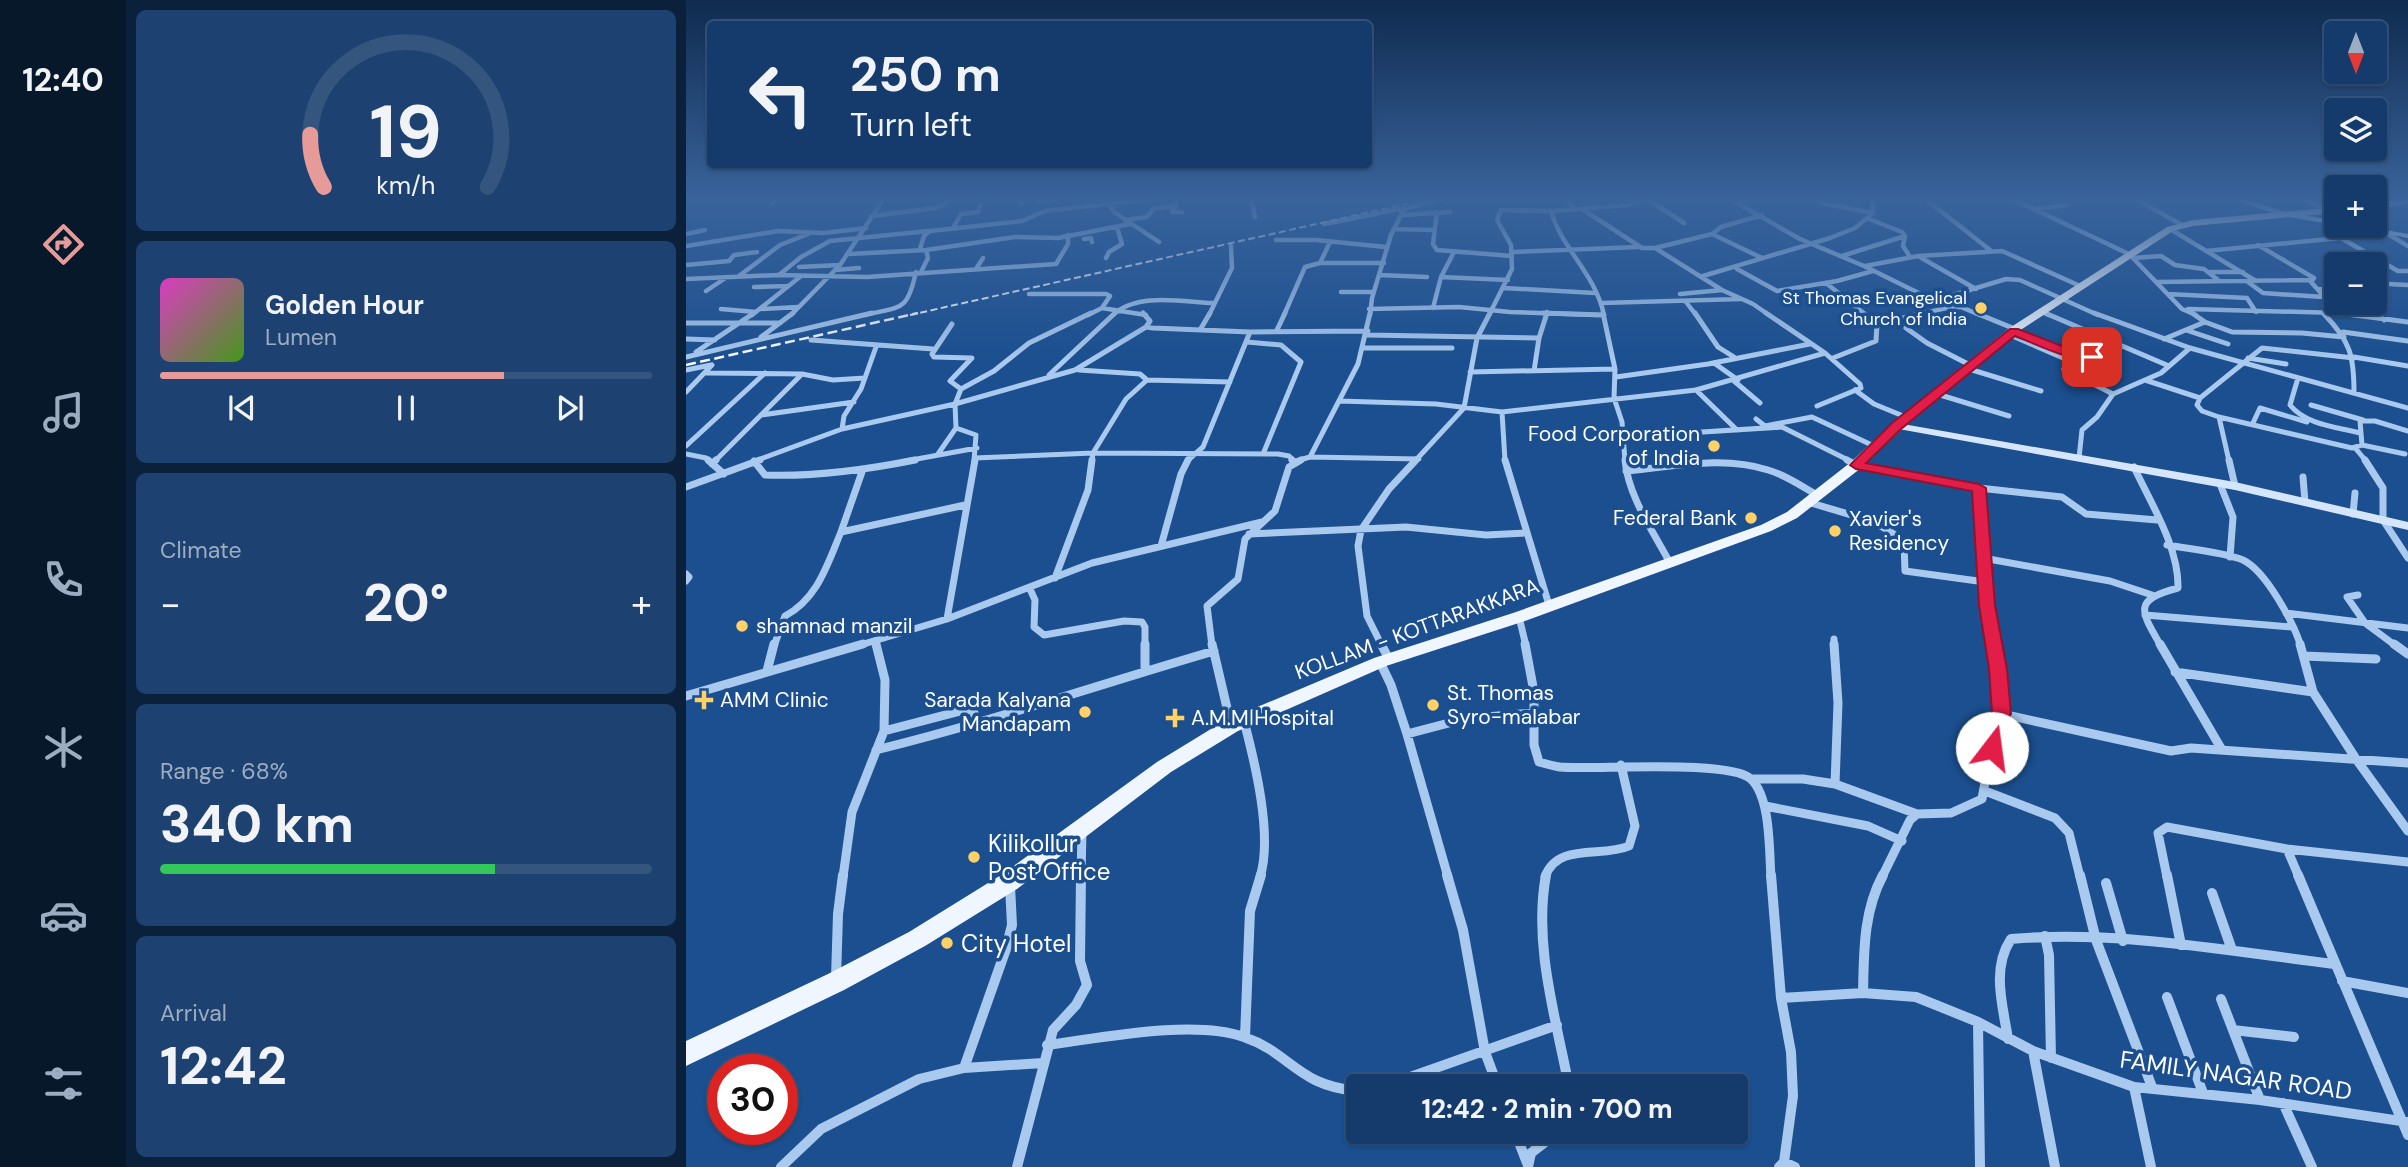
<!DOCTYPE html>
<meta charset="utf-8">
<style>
body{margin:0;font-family:"DM Sans",sans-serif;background:#1d4271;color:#f1f3f6;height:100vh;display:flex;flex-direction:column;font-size:26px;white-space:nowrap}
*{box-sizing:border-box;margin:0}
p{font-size:23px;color:#9dadc1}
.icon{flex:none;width:38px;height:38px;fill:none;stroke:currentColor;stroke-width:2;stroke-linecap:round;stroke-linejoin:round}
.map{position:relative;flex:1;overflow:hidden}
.panel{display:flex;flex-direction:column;gap:10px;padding:10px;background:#0b203b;width:560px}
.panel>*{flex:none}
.banner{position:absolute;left:21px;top:21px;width:665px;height:147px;border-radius:7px;box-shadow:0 2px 5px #0004,0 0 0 2px #33557e;background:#143b6b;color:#f1f3f6;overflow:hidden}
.needle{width:46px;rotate:180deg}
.buttons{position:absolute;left:1638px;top:21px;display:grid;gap:14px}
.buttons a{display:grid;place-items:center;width:63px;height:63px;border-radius:7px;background:#143b6b;box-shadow:0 2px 5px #0004,0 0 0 2px #33557e;font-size:35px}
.speed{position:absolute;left:21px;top:1054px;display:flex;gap:14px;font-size:35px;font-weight:700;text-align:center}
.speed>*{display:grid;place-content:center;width:91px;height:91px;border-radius:50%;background:#143b6b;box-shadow:0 2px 5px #0004,0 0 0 2px #33557e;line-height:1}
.speed .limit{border:10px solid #d22;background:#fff;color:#111}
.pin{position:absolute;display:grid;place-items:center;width:60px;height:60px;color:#fff;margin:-30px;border-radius:14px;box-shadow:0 4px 10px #0006}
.me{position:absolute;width:77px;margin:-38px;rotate:15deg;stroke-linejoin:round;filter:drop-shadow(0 0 5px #0008)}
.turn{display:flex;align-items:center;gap:24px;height:147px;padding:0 28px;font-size:32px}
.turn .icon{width:91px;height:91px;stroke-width:2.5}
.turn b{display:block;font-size:49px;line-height:60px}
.big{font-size:52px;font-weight:800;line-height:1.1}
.panel .widget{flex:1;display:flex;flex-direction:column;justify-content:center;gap:10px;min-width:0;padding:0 24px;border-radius:10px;background:#1d4271}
.panel .dial{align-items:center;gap:0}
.dial svg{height:182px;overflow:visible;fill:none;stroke:#33557e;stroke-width:7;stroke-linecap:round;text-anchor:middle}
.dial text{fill:#f1f3f6;stroke:none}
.song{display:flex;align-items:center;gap:21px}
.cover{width:84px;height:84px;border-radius:10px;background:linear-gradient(135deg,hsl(310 70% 55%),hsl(100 70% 35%))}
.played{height:7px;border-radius:4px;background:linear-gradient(90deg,#e69b98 70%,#33557e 70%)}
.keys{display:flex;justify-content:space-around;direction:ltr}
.heat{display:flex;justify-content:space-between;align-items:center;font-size:38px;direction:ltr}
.charge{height:10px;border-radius:5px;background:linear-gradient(90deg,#34c759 68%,#33557e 0)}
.trip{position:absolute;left:660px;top:1074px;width:402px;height:70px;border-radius:7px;background:#143b6b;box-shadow:0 2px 5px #0004,0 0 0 2px #33557e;font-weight:800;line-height:70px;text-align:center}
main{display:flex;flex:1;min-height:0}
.tab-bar{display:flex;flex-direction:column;width:126px;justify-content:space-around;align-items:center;background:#08182b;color:#9dadc1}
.tab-bar .icon{width:49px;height:49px}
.tab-bar .on{color:#e69b98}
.tab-bar b{font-size:32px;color:#f1f3f6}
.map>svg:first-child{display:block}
</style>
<main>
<nav class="tab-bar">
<b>12:40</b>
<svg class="icon on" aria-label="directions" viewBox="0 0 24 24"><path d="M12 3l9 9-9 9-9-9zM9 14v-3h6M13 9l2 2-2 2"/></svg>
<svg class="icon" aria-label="music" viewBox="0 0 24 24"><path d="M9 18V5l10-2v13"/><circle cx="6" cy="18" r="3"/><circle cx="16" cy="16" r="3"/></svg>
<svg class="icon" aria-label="phone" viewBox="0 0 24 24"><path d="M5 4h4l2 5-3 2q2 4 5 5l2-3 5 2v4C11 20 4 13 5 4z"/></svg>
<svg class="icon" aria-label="climate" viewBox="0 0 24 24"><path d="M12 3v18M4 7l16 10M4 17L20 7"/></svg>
<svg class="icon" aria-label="car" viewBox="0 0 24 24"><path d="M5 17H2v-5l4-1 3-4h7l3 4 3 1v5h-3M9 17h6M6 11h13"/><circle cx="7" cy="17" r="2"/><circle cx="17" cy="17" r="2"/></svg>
<svg class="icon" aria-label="filters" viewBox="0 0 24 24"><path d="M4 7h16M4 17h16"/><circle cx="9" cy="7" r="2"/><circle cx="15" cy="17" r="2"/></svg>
</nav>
<section class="panel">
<div class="widget dial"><svg viewBox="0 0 100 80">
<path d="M14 69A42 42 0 1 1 86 69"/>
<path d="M14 69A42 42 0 0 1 8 46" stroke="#e69b98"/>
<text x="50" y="56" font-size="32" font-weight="700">19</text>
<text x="50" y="72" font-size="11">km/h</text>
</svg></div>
<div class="widget">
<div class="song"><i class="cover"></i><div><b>Golden Hour</b><p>Lumen</p></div></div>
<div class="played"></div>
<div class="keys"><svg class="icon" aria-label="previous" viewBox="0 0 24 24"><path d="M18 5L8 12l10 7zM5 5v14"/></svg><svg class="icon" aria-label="pause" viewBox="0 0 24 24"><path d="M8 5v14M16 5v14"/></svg><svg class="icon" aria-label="next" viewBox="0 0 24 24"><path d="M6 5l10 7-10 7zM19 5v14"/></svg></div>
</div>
<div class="widget"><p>Climate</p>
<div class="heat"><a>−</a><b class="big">20°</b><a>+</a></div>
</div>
<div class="widget"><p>Range · 68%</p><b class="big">340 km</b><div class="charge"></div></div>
<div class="widget"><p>Arrival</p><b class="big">12:42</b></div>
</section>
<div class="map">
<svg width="1722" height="1167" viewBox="0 0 1722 1167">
<rect width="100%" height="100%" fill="#1b4f8f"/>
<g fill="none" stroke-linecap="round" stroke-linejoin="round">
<path stroke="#a9c9ee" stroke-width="4.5" d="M66,197H84
M335,197V204
M419,197L428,212L473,242
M542,197H570
M565,197L569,217
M880,197L888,210
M1041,197L1114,239L1178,266L1261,307H1275L1294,315
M1130,197L1135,203L1187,213
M1237,197L1304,250
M1322,197L1443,254L1496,309L1510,315
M1446,197L1496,225
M1624,197L1617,199L1639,208
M1702,197L1716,200
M961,199L998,223
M350,202L373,199
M1052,202L1071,197
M86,204L91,197
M490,207L486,212H496
M896,209L956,248H969L1026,234L1076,258
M1347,209L1381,205
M751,212L747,244L751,250L826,256
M717,215L764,212
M185,216L250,208L259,204L263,197
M1183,219L1216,232L1219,236L1217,246L1224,257
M439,220L461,217L468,208L490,206V197
M638,224L719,208
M267,228L275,214L292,212L295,204
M709,229L749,230
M1484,229L1570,281
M0,234L19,230
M1026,234L1035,227L1076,215
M1702,234L1722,246
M1655,238L1712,271H1722
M398,239L405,238L406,242
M590,240H630L700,247
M0,246L92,231L138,233L180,228
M969,248L1036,290L1067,304L1083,315
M234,249L238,236L244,231L336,221L359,211L483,197
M1520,251L1705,233
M827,252L952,247
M163,254L240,250L329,237L372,238L444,224
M1156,256L1219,236
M1232,256L1290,289
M420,258L423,252L436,244L431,227
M1447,258L1475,256L1489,265L1518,269L1532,280
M634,263L644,242
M1674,264L1671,262L1696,263
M0,265L43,261L48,255L71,252
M1179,266L1232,256L1316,251L1392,285
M113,267L153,265
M290,269L297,258
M1051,269L1091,291L1151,281L1187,271
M149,270L173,268
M235,272L242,258L240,250
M1524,272H1557
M93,275L115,257L144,241L242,231
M694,275L741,277
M1689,275L1692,277
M53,276L94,245L122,234
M1017,276L1144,238L1169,228L1187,213L1186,197
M755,277L822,280
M0,279L92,275L181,277L370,264L382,244V235
M1470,282L1625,280
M1562,282L1577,293L1638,297
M1140,283L1180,315
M1703,284L1722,285
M68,287L102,286
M818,288L909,293
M1632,289L1650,290
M20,291L41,277
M655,292H687
M343,294H420L424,296L416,308L460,315
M994,294L1036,290
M1482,294L1561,298L1570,312
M1247,301L1320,279L1334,280L1412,315
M1000,302L1010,315
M915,303L1055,299
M1677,303L1692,315
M747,308L755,277L768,252
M35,309L70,312
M75,309L112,307
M683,309L773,307L824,312L912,315
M1502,309L1653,313L1625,282L1628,278L1572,245
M1354,311L1363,315
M1653,313L1667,315
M66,315L115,276
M105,315L154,265L199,197
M179,315C216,306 221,312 230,272
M402,315L416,308
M427,315C451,292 497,302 527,303
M523,315L546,268L545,246
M598,315L619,267L634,263H698
M684,315L686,298L705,235L718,209L762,197
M803,315L826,269L825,245L811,220L815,210L865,211
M860,315L861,312
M918,315C909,273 875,248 865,211L941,205L967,197
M1231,315L1260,308"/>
<path stroke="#a9c9ee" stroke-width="5" d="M457,313L464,321L460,327L467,328L564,332L682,331
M857,313L918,315
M917,313L929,369L928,398L936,422L939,461
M1009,313L1032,347L1048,357
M1080,313L1139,353L1174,384L1175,388L1131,406
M1177,313L1191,324
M1290,313L1329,329
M1359,313L1483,366
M1408,313L1504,348L1722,408
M1653,313L1722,322
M1689,313L1698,320
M1638,314C1664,341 1668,355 1668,392
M1519,322L1546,332L1616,333L1658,337
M0,323H94
M266,324L246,354L248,357L286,358L264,381L275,389L269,404L270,428L290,435L288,461
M1220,328L1241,343L1286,366
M514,330L524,313
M591,330L599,313
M1500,330L1542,344
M1328,332L1391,356
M1657,332L1722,341
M681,335L853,338
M1324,335L1384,361
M75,337L107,313
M0,339L29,340
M1478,339L1519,322L1506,313
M125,340L247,349
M561,342L595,345L615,362L577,454
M678,348H766
M10,352L68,313
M0,357L186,313
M1668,357L1722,366
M1147,358L1190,341L1191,324L1238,313
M1562,358L1600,364
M1668,358L1576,348L1514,398L1511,405L1516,411L1533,417L1666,448L1676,445L1674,421H1689L1722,431
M1028,363L1052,380
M1283,369L1355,391
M0,370L25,365
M393,370L454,374L461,380L544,382
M848,371L853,338L861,313
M784,372L929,369
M20,373L116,374L147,380L179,378
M363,375L429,313
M930,377L1022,364L1124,344
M1612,378L1604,405C1620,425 1651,427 1674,433
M1459,380L1514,398
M1048,381L1074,403
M275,389L308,371L343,343L405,313
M1010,390L1051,430
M1169,390L1188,404L1222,418
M0,392L26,365
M1251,394L1323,416
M1427,394L1378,369L1388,358L1406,357L1435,347
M653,401L750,404L816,412L1010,390L1139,353
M1625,405L1677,420
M816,412L819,461
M75,415L168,402
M1533,417L1543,461
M1070,419L1079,426L1126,417L1188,446
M1567,423L1574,408L1621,422
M156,429L158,416L175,389L190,347
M937,437L1096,427L1164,461
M1676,445L1719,454
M0,446L79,373
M1670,449L1680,461
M0,454L20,458L24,461
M252,454L270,428
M624,457L733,459
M288,458L407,453L592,454L603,456L608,461
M1393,458L1396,430L1411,417L1427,394L1475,373L1504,348
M29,461L116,374
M69,461L156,429L269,404L389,370L460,327
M220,461L291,448
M406,461L407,453L440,399L461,380
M501,461L517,447L564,332
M610,461L624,457L672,364L684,313
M729,461L778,408L791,338L804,313"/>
<path stroke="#a9c9ee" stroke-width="7" d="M22,460L38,474
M606,460L608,462
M819,460L863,605
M939,460C942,496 967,531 984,563
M1161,460L1170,465L1293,488L1376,497L1400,514L1471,520
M1543,460L1549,486
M1679,460L1697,488V520L1722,558
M68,461L79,475C130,477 179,470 229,460
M26,464L30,460
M1448,467C1465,504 1493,547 1492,588C1447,600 1454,610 1475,646
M940,471C986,467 1037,455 1082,470C1100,475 1115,486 1131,495
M1617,477L1619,502
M1534,484L1547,517L1544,557
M0,487L74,460
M1293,488L1301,605L1308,646
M1122,502C1149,511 1200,521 1218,543L1219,571L1299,582
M1667,514L1669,493
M155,532L177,469
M563,534L720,527L800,535L841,533
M1481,545C1503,549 1537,552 1557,560C1580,571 1607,622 1615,646
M475,546L495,474L502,460
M1297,558L1424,581L1466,595
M0,574L3,577L0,581
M369,578L402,490L406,460
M344,589L349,600L348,627L358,635L438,621L456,622L459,627V646
M1672,595L1661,597L1679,623L1710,646
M1600,613L1722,628
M1459,615L1606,627
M833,617L840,646
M261,619L289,460
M1148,639V646
M189,641L190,646
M88,646L99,616C132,598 141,565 155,532L279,505
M171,646L261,619L406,563L576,522
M526,646L521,606L552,579L559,539L589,511L603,467L615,460
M696,646L681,616L672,546L675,530L703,489L730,460"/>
<path stroke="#a9c9ee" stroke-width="9" d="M459,644V671
M526,644L545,725
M695,644L703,659
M839,644L848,692V745L853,762C860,764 867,766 874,767C907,770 1044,759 1065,779C1085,798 1083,851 1085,877
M1148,644L1152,703L1149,784
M1308,644L1316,714
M1474,644L1536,750
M1614,644L1627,692L1670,759L1722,831
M1708,644L1722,654
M1618,656L1690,659
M694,662L705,685L721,734L778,719L847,713
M81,671L88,644
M1489,672L1627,692
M0,696L177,644
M558,721C569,763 587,836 574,877
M198,731L286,708L291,720
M721,734L762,877
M190,750C304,722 415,684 528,651
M1065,779H1117L1149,784L1231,814L1265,813L1296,799L1310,720L1316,714L1485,751L1505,748L1722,763
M1299,791L1369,818L1383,833L1394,877
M1079,806L1182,826L1216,841
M1601,849L1613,877
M157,877L166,812L198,731L199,680L190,644
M395,877L396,830
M859,877C871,842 916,858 943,846L949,826L935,765
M1196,877L1224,820L1231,814
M1481,877L1472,833L1481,827L1601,849L1722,862"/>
<path stroke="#a9c9ee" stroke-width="10" d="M761,875L777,930L799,1052L812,1087
M860,875C847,945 870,1018 883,1087
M1085,875L1095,998L1105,1052L1107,1096L1098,1162L1093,1167
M1394,875L1410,940L1466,1087
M1481,875L1495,945
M1612,875L1722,1135
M1420,883L1437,941
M1526,893L1546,950
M1359,936L1363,955L1365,1058
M150,978L152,914L157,875
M1656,981L1722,993
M1177,993C1178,953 1177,912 1197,875
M1481,997L1517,1093
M1095,998L1177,993L1230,997L1292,1022L1347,1051L1448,1087L1574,1100L1722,1122
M1535,999L1574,1100
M1292,1022L1294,1167
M1547,1030L1608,1037
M559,1037L564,911L575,875
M1322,1039C1317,1006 1305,969 1325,939C1432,930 1542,951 1648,964
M361,1045C415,1038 507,1019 558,1037C605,1053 611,1086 672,1091
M1347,1051L1369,1167
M278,1068L320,949L326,925L324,886
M696,1087L871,1025
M1448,1087L1465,1167
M1597,1103L1626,1167
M829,1132L841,1163
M1098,1162L1109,1167
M95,1167L135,1129L233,1079L278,1068L357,1063
M331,1167L367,1030L390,1005L401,985L394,961L395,875
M842,1167L845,1153L872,1132"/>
<path fill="#d6e6fa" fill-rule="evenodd" d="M1541,197H1553L1596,211L1650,221V225L1592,215Z
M1660,226H1677L1722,234V238Z
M1211,423L1549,482L1722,522V530L1549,490L1207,428V424Z"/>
<path fill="#f0f6ff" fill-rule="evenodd" d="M1722,198V204L1689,209V203Z
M1650,207V213L1507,226L1487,231L1333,331L1216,429L1175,468L1111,518L1085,531L839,621L700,666L552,731L485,772L331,889L239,946L158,990L0,1066V1041L142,974L223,932L315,875L471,762L538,721L688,658L827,613L1075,525L1101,512L1165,462L1206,423L1325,327L1481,227L1507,220Z"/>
<path stroke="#fff" stroke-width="2" stroke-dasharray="7 3.5" stroke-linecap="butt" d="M224,315L751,197"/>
<path stroke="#fff" stroke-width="2.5" stroke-dasharray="10 4.5" stroke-linecap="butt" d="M0,365L232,313"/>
</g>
<linearGradient id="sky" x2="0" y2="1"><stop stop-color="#0f2b4f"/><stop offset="0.55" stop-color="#39639b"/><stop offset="1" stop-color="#39639b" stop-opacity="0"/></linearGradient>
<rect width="1722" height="361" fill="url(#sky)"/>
<path fill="#e11d48" stroke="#92132f" stroke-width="2" d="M1324,329H1332L1394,353H1406L1412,357C1396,368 1348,343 1329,336L1215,429L1180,463L1293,484L1300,488L1309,605L1321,669L1325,714L1319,722L1313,753L1306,755L1299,753L1297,748L1301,720L1306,712L1303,669L1293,605L1286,491L1170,469L1164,465L1206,423Z"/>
<g fill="#ffd166" stroke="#1b4f8f" stroke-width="2.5">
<circle cx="1295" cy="308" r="7"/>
<circle cx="1028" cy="446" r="7"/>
<circle cx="1065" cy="518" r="7"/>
<circle cx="1149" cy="531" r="7"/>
<circle cx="56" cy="626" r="7"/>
<path d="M14.5 689.5h7v7h7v7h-7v7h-7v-7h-7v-7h7z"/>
<circle cx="747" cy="705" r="7"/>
<circle cx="399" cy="712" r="7"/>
<path d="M485.5 707.5h7v7h7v7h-7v7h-7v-7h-7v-7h7z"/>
<circle cx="288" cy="857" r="7"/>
<circle cx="261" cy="943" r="7"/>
</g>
<g text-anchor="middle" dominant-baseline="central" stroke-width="7" stroke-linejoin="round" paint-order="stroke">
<g font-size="18" fill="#fff" stroke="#1b4f8f" text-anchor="end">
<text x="1281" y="298">St Thomas Evangelical<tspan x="1281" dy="21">Church of India</tspan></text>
</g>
<g font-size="21" fill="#fff" stroke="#1b4f8f" text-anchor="start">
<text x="1014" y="434" text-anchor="end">Food Corporation<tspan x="1014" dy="24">of India</tspan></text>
<text x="1051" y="518" text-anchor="end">Federal Bank</text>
<text x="1163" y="519">Xavier's<tspan x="1163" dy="24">Residency</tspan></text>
<text x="70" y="626">shamnad manzil</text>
<text x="761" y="693">St. Thomas<tspan x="761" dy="24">Syro-malabar</tspan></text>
<text x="34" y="700">AMM Clinic</text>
<text x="385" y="700" text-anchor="end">Sarada Kalyana<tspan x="385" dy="24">Mandapam</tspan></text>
<text x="505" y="718">A.M.M Hospital</text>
</g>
<g font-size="21" fill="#fff" stroke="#1b4f8f">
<text transform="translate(731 629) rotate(-20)">KOLLAM - KOTTARAKKARA</text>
</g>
<g font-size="24" fill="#fff" stroke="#1b4f8f" text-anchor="start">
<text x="302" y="843">Kilikollur<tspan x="302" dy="28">Post Office</tspan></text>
<text x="275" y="943">City Hotel</text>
</g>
<g font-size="24" fill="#fff" stroke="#1b4f8f">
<text transform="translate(1550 1075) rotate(8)">FAMILY NAGAR ROAD</text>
</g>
</g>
</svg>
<div class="buttons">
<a><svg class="needle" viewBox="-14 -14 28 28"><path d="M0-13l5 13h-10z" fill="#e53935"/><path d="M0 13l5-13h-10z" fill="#9dadc1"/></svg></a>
<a><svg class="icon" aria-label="layers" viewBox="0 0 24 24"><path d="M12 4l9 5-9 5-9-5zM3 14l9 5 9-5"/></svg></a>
<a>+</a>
<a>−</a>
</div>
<div class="speed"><div class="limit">30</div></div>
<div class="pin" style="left:1406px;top:357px;background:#d93025"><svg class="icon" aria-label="arrive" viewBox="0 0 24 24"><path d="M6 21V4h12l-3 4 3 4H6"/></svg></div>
<svg class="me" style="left:1306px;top:748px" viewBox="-20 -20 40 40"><circle r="19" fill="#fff"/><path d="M0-13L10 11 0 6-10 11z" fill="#e11d48"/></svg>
<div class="trip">12:42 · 2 min · 700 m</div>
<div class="banner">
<div class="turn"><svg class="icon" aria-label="left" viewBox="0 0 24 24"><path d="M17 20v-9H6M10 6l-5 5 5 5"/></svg><div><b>250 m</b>Turn left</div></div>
</div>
</div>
</main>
